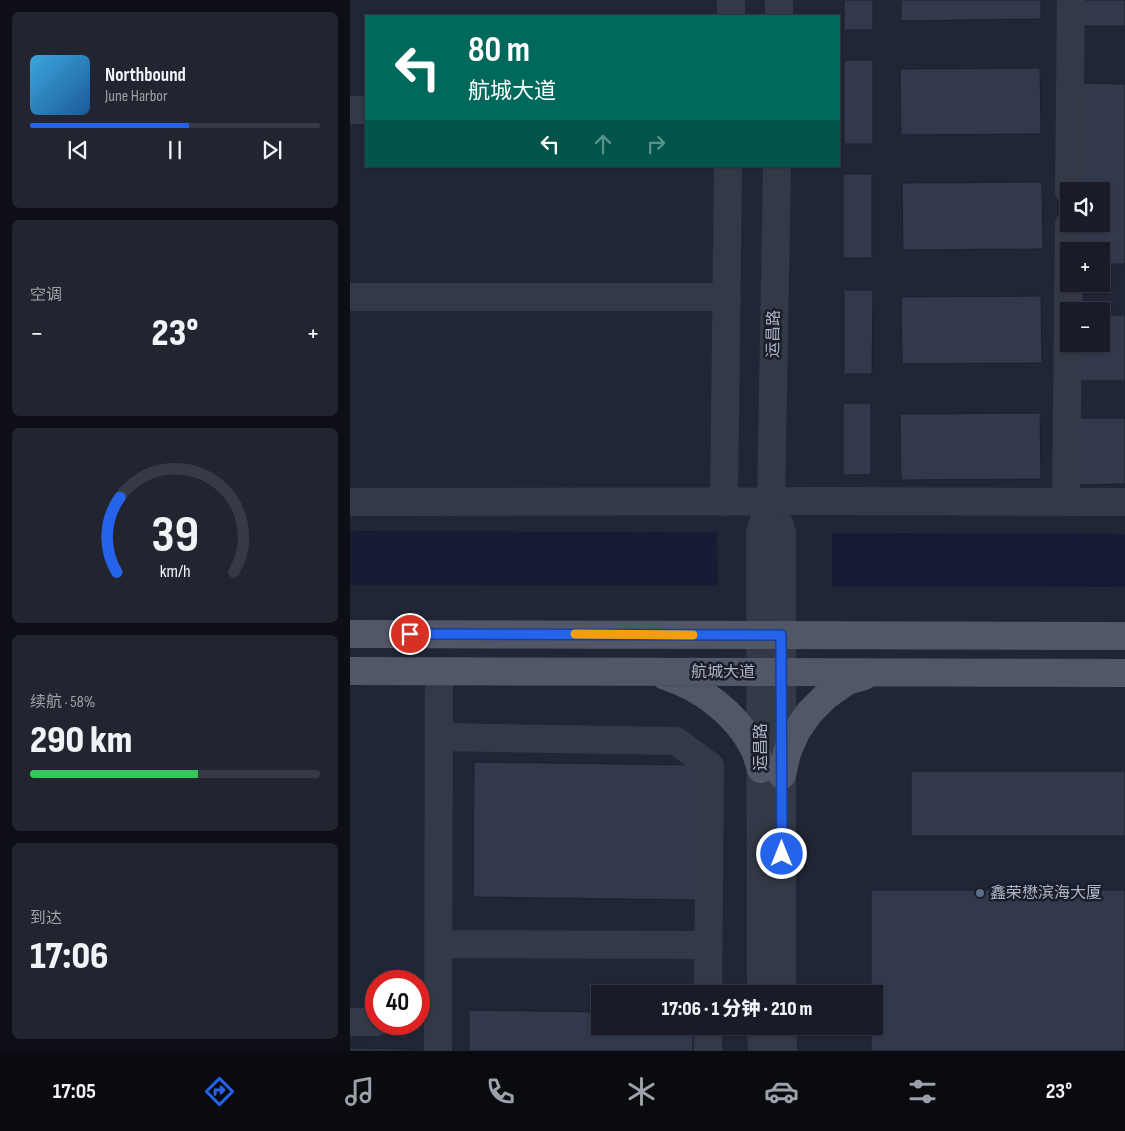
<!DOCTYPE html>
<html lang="zh">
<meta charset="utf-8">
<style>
body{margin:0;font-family:"Sofia Sans Condensed","Noto Sans SC",sans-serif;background:#222530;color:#f1f3f6;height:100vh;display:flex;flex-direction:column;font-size:19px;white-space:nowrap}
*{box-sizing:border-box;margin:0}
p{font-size:16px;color:#9fa1a8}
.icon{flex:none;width:28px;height:28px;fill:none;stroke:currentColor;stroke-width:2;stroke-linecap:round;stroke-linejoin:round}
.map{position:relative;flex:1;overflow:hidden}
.side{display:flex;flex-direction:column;gap:12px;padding:12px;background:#0e0f16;width:350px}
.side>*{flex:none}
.banner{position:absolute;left:15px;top:15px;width:475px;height:152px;border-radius:0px;box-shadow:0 1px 4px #0004,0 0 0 1px #373a45;background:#00695c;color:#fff;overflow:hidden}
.fabs{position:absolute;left:710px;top:182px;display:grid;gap:10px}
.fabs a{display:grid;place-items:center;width:50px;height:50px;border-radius:0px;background:#191c28;box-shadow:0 1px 4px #0004,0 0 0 1px #373a45;font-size:25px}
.speed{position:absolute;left:15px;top:970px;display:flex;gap:10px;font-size:25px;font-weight:700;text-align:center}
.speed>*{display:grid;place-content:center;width:65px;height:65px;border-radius:50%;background:#191c28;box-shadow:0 1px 4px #0004,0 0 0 1px #373a45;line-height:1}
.speed .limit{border:8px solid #d22;background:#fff;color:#111}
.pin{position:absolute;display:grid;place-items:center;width:42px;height:42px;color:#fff;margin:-21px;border:2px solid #fff;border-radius:50%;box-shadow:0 1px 5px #0007}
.me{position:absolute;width:55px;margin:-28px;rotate:0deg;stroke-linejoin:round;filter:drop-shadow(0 0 4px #0008)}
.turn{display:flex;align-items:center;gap:18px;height:105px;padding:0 20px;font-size:22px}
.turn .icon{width:65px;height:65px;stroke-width:2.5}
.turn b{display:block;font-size:35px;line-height:42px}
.lanes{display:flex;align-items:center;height:48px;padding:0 20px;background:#0003;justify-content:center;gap:25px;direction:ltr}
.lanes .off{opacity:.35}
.big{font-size:38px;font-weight:800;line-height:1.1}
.side .tile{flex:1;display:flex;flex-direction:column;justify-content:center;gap:8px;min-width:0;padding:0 18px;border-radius:8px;background:#222530}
.side .dial{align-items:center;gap:0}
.dial svg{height:130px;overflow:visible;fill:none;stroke:#373a45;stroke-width:7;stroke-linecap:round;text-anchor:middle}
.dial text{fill:#f1f3f6;stroke:none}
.song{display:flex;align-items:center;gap:15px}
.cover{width:60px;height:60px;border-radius:8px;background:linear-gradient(135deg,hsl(200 70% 55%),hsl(210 70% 35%))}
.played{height:5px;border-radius:2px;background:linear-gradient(90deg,#2563eb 55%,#373a45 55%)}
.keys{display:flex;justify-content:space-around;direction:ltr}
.heat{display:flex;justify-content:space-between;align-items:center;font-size:28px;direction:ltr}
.charge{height:8px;border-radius:4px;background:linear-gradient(90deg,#34c759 58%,#373a45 0)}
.trip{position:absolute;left:241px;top:985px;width:292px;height:50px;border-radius:0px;background:#191c28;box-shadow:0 1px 4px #0004,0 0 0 1px #373a45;font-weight:800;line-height:50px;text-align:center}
.dock{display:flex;height:80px;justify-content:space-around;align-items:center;background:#0a0b10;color:#9fa1a8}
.dock .icon{width:35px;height:35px}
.dock .active{color:#2563eb}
.dock b{font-size:22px;color:#f1f3f6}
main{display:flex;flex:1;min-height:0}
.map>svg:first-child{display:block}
</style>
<main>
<section class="side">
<div class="tile">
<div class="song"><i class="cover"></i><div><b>Northbound</b><p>June Harbor</p></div></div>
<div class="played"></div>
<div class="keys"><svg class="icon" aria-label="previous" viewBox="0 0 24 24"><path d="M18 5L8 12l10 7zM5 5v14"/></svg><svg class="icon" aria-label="pause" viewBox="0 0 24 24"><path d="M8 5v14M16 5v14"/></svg><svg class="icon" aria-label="next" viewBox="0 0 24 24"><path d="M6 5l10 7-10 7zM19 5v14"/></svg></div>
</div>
<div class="tile"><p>空调</p>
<div class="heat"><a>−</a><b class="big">23°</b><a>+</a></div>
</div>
<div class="tile dial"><svg viewBox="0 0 100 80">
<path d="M14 69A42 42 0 1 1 86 69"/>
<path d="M14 69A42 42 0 0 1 16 23" stroke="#2563eb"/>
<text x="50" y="56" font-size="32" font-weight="700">39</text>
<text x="50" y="72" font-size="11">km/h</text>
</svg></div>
<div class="tile"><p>续航 · 58%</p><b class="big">290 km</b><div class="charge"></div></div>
<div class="tile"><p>到达</p><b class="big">17:06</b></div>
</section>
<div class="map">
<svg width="775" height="1051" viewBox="0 0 775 1051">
<rect width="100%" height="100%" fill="#212636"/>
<path fill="#151c33" d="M0,531L775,534V587L0,585Z"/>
<path fill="#212636" d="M367,530H482V589H368Z"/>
<path fill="#33394d" stroke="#1b202d" d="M494,0H523V30H494Z
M551,0H691V19L551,21Z
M727,0H775V26H727Z
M494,60H523V144H494Z
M690,68L691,134L551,135L550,69Z
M727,83L775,84V264H751V251H726L727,224H751V191H727Z
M493,174H522V258H493Z
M692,182L693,249L553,250L552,183Z
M494,290H523L522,374H494Z
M691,296L692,363L552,364L551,297Z
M751,315H775V381H724V344H751Z
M493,403H521V475H493Z
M690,413L691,479L551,480L550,414Z
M725,418H775V484L726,485Z
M124,762L348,765L347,900L123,897Z
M561,771H775V836H561Z
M521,890H775V1051H521V1026H525V994H521Z
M119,1010L250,1012V1026H343V1051H119Z
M0,1048L60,1049V1051H0Z"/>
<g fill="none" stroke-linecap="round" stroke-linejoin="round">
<path stroke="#343947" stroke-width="28" d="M381,16V0
M429,16V0
M0,110H16
M719,191L721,0
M0,297H377
M0,502L478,501L775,502
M374,502L378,166
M421,502L432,532V994
M716,502L719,224
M89,737L326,741L360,766L358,994
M88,944L359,945
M411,994L410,532L421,502L427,166
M0,1022H26
M411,1026L412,1051
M432,1026L433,1051
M88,1051L89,671
M358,1051V1026"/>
<path stroke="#525767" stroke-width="28" d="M0,634L775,636
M0,671L775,673
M315,676C350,687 386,713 403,747C407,753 408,761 411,769
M432,775L437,753L446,732L459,713L476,696L497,681L514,676"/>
</g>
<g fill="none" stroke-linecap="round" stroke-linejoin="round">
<g stroke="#184099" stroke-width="12">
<path id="route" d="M60,634L431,635L432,854"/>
</g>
<use href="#route" stroke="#2563eb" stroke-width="9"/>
<path stroke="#f59e0b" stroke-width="9" d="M225,634L343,635"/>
</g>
<circle fill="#5c6f8a" stroke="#1a1e2b" stroke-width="2" cx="630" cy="893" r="5"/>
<g text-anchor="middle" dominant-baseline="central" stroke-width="5" stroke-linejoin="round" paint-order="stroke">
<g font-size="16" fill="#aeb3c3" stroke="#1a1e2b">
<text transform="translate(424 334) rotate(-89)">运昌路</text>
<text x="373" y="672">航城大道</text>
<text transform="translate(411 747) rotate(-90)">运昌路</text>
</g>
<g font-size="16" fill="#aeb3c3" stroke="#1a1e2b" text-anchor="start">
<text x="640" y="893">鑫荣懋滨海大厦</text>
</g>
</g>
</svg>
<div class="fabs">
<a><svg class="icon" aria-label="sound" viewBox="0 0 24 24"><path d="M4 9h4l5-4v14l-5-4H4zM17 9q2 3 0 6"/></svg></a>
<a>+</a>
<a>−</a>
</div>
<div class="speed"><div class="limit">40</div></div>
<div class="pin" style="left:60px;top:634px;background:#d93025"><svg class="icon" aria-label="arrive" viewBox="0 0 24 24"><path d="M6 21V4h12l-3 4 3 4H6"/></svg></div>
<svg class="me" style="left:432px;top:854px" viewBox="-20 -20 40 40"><circle r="17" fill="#2563eb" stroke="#fff" stroke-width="3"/><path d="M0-11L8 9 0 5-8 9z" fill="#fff"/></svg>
<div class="trip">17:06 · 1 分钟 · 210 m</div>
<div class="banner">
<div class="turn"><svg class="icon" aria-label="left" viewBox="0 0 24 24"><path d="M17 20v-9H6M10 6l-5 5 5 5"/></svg><div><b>80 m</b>航城大道</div></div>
<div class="lanes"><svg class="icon" aria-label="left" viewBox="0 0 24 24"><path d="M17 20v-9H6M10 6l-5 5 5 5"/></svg><svg class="icon off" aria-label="ahead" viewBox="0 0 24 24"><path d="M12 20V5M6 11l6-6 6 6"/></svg><svg class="icon off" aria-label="right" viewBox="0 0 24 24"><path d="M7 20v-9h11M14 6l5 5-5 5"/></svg></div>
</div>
</div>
</main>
<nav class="dock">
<b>17:05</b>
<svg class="icon active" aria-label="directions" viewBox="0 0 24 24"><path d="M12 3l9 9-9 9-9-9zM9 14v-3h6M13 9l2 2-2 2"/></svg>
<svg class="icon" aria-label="music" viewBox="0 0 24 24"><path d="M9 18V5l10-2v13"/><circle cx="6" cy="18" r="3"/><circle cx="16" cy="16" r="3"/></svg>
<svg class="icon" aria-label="phone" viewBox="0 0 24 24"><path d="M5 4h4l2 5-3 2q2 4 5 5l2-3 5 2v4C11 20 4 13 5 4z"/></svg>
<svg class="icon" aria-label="climate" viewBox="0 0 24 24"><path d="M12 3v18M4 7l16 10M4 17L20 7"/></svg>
<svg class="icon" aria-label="car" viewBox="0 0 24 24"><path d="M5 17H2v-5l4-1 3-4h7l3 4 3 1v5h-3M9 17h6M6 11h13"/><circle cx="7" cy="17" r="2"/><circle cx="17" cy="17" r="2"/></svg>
<svg class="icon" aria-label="filters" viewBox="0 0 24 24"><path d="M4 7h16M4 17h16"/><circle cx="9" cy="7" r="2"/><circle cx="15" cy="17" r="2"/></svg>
<b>23°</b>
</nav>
